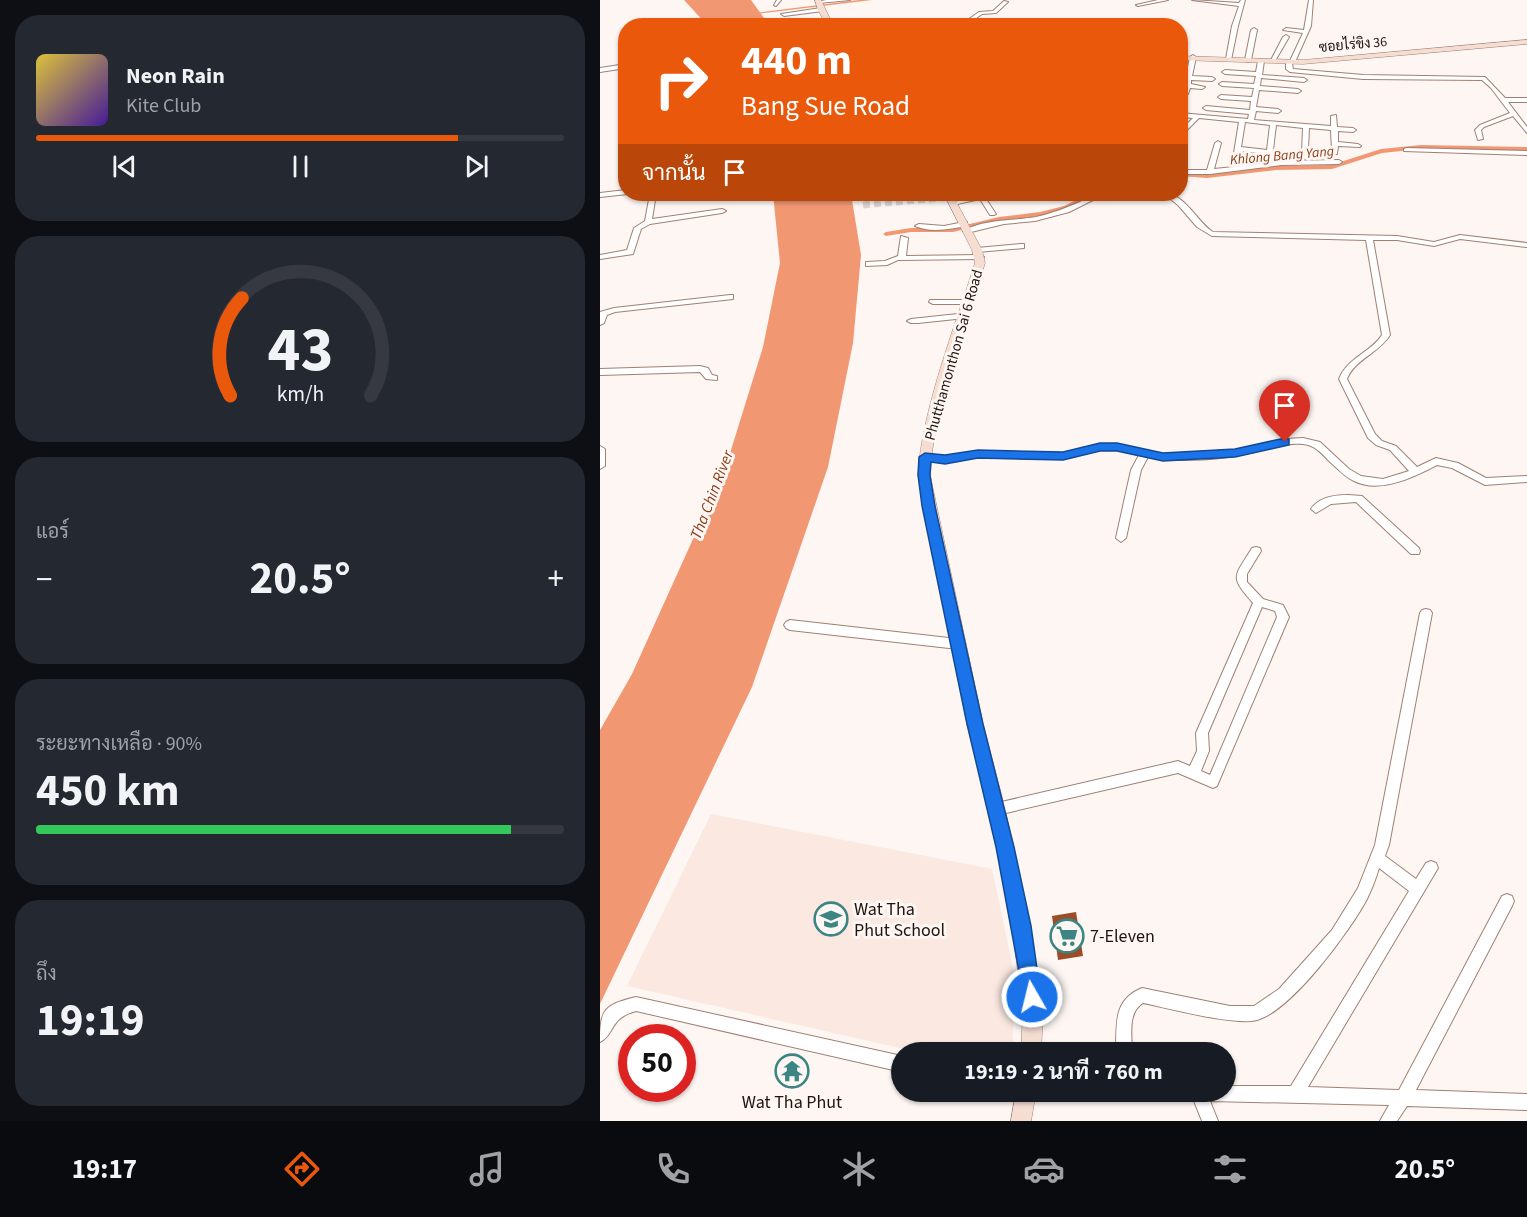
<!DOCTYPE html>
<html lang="th">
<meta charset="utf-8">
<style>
body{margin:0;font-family:"Source Sans 3",Sarabun,sans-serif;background:#242831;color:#f1f3f6;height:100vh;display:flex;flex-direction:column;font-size:22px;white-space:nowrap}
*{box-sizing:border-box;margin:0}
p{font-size:20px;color:#9ea1a6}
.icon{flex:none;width:33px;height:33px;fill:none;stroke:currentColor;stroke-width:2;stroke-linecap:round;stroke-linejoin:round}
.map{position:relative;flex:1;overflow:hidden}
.drawer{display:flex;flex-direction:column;gap:15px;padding:15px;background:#0d0f14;width:600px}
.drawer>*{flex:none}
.banner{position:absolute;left:18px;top:18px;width:570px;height:183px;border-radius:24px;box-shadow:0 2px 4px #0004;background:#ea580c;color:#fff;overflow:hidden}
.speed{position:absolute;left:18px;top:1024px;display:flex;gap:12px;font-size:30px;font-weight:700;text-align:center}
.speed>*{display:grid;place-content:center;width:78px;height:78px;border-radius:50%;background:#171b24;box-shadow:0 2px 4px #0004;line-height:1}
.speed .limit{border:9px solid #d22;background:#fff;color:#111}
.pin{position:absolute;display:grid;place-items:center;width:51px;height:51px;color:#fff;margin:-62px -26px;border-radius:50% 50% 50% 0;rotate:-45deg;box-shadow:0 0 6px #0007}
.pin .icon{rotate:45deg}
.me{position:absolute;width:66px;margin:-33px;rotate:352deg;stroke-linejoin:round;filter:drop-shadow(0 0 4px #0008)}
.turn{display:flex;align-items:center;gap:21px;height:126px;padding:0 24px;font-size:27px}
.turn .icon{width:78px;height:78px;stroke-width:2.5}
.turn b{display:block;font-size:42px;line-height:51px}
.then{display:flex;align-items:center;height:57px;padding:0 24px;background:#0003;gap:12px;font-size:22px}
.big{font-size:45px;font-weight:700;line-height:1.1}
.drawer .widget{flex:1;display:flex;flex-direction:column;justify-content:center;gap:9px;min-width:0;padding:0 21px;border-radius:24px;background:#242831}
.drawer .dial{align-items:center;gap:0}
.dial svg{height:156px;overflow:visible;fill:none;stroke:#363941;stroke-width:7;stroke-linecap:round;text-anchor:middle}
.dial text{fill:#f1f3f6;stroke:none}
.song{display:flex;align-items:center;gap:18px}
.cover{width:72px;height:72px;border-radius:9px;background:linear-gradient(135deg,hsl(50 70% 55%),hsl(260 70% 35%))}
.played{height:6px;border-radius:3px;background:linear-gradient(90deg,#ea580c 80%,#363941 80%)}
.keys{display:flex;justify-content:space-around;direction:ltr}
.heat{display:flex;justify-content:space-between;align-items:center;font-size:33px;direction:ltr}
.charge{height:9px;border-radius:4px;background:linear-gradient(90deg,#34c759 90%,#363941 0)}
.trip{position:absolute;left:291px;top:1042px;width:345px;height:60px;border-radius:30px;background:#171b24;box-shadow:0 2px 4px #0004;font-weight:700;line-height:60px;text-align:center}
.dock{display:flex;height:96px;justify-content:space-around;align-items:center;background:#090b0e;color:#9ea1a6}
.dock .icon{width:42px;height:42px}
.dock .selected{color:#ea580c}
.dock b{font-size:27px;color:#f1f3f6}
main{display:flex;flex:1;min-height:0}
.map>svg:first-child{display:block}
</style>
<main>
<section class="drawer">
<div class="widget">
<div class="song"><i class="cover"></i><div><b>Neon Rain</b><p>Kite Club</p></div></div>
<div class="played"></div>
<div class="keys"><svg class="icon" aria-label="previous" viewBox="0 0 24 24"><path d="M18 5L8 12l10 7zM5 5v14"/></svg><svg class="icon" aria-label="pause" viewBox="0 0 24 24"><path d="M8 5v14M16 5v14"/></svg><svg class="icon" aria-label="next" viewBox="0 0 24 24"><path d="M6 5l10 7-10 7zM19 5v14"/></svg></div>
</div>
<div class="widget dial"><svg viewBox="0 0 100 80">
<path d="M14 69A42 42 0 1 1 86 69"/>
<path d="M14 69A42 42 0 0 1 20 19" stroke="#ea580c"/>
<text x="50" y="56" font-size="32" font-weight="700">43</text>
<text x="50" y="72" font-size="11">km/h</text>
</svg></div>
<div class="widget"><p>แอร์</p>
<div class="heat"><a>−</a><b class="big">20.5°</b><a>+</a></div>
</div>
<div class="widget"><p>ระยะทางเหลือ · 90%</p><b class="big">450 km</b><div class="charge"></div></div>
<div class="widget"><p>ถึง</p><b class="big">19:19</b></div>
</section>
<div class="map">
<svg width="927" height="1121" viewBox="0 0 927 1121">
<rect width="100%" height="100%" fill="#fdf6f3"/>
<path fill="#fae8e1" d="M111,814L392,869L413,968V1053H322L27,986Z"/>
<path fill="#f19873" d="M84,0H151L169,25H107Z
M173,194H250L252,200L261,255L253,343L228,467L152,687L0,1004V730L32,674L126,466L163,347L180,263Z"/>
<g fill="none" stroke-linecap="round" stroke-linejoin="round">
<path fill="#f19873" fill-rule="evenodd" d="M259,0H272L148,15L146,14Z
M821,145L927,147V151L821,149L782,153L732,169L676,170L607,178L580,176V172L607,174L676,166L731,165L781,149Z
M488,194H495L468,208L440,216L399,221L353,232H311L286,236L283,234L286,232L311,228H353L399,217L440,212L464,206Z"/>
</g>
<path fill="#9d4c28" d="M476,912L483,956L458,960L452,916Z"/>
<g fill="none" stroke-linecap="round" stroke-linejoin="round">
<path stroke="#dcd4d1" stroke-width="7" stroke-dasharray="7 4" stroke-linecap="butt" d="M263,205L350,197"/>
<g stroke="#a08073" stroke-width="2">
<path id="street" d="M177,0H181L176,6L174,5Z
M226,0H250L219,3L217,2Z
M558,0H568L538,6L536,5Z
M592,0L639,3L641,0H645L638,26L631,60L626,59L632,26L639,6Z
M709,0H713L711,26L695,62L692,64L693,69L763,75L885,77L905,98H927V102H908L927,127V133L913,116L884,127L881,130L883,139L878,140L875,130L880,125L910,113L891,88L882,80L763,79L690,72L686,69V62L690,61L703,33L683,30L686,28L704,30Z
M404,1L408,2L396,13L382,14L365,26H359L379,12L393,11Z
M221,8L223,11L184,16L181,14Z
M654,28L657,30L651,60L648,62L645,60L651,30Z
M686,35L689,37L675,61L670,62L683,37Z
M593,55L596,57L592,76L612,77L615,79L612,81L591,80V84L605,87L602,89L590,88L588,94L580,95V91H583L590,57Z
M661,59L664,61L662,75L704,78L707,80L704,82L661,78L660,86L698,89L701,91L698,93L659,90L656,107L678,109L681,111L678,113L656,111L654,120L731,126V116L736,115L737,127L753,128L756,130L753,132L738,131V142L758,144L761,146L760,147L738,146L737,154L708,153V157L705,159L702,157L673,154L672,158L669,160L666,158V154L640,151L637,166L681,161L739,160L742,162L739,164L681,165L610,174H580V170H607L615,143L618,141L621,143L614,169L634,167L632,165L639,122L599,118L580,137V131L593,118L580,117V113L648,119L649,114L606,110L603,108L606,106L650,110L651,101L621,99L618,97L621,95L652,97L654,88L622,86L619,84L622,82L654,84L656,76L625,74L622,72L625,70L656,72L658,61ZM645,122L670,125L667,150L641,147ZM676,125L703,128L702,153L673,150ZM709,128L731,130L732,151L708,149Z
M26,64V68L0,72V68Z
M806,148L927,151V155L804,151V149Z
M582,152L587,153L580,159V153Z
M26,190V194H28L0,197V193Z
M50,194H56L52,219L122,209L126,211L122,213L50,224L41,229L33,254L0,259V255L27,250L34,228L45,221Z
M498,194H505L469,212L435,221L404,224L367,233L363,231C383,219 414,221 436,217C459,212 477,203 498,194Z
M564,194C584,192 597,222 613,232L797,236L834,242L860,235L927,243V247L860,239L834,246L797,240H773L790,335C779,353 755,359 747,379L775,434L782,441L796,446L817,467L836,458L858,463L886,478L927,476V482L885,485L852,468L837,465C814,477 780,494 754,481C745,477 737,468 729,461C721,453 715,445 703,444C680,442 657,453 635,456C610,460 572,462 548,457L541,470L526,538L521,542L516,538L531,470L539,455L517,450H500L463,459L378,457L345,462L322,459L320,457L322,455L345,456L378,451L463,453L500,444H517L563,454L635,450L685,439L703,438L720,442L749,469L761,476L783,479L809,471L790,450L776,445L768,438L739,379C747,358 770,353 782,335L766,240L612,236L597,227L578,205Z
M382,195L384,196L396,214L394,215H390L380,199L353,205L350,203Z
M364,222H367V226C351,229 330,233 315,226L319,224L344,226Z
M301,236L308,238L306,256L380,255L384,257L380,259L298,260L287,265L266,266V262L285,261L298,256Z
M421,244H424V248L377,252L373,250L377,248Z
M130,295H133V299L15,312L7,315L4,323L0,325V312L14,308Z
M330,300H369L373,302L369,304H333L329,302Z
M358,314H365L369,316L365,318L318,323H311L307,321L311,319Z
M100,366L108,368L112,375L117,376V380L106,379L100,372L0,375V369Z
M0,446L5,449V466L0,469Z
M748,495L762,496L819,548L820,551L819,554H811L756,502L731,504L716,513L711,509C719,497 735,495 748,495Z
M656,547L660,548L661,551L647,574V582L663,599L683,605L689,617L617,786L613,788L578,773L397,815L392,813L391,809L392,805L397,803L578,761L590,766L597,751L596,733L653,603C629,575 634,578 652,548ZM662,607L675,611L677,617L610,775L601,771L609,751L608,733Z
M826,609L830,610L832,613L789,845L785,856L816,879L826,863L831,861L836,863L838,868L708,1087L799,1090L902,896L907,894L912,896L914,901L912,906L816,1090L927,1094V1110L807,1106L797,1121H780L789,1105L610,1101L618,1121H602L594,1101L427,1100L421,1098L419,1092H626V1086H691L809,891L779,868C776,878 772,889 767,899C750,931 692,1010 657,1020C634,1026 568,1008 543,1003C527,1013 532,1036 532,1053H516C517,1026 512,1000 542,988L630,1006H654L679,989L732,930L758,888L775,845L820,613L822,610Z
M190,620L358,639L362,641L364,644L362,647L358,649L190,630L186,628L184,625L186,622Z
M36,997L302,1056V1072L36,1011C9,1018 15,1035 0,1042C0,1009 4,1005 36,997Z"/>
</g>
<g stroke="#a08073" stroke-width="1">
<path id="secondary" d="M215,0H221L232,23L292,21L318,26H227L218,10Z
M927,40V44L703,64L580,60V56L703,60Z
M344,194H352L382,250L385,263C365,327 333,409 330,475L383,724L405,809L430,926L443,1011L441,1053H421L423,1011L412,926L389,809L367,724L318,475C322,409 355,327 375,263L372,250Z
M416,1092H436L431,1121H411Z"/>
</g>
<use href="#street" fill="#fff" fill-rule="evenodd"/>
<use href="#secondary" fill="#f6ddd2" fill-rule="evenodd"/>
</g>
<path fill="#1a73e8" stroke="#114b97" stroke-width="1.5" d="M685,438L689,439V445L635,457L563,461L517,451H500L463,460L378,458L345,464L331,462L330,475L335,506L383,724L414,847L431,926L441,997L439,1004L432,1006L425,1004L396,847L367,724L322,506L318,475L319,457L325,453L345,455L378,450L463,452L500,443H517L563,453L635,449Z"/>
<defs>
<g id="school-ring" transform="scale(1.725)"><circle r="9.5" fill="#fdf6f3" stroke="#3c8583" stroke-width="1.5"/><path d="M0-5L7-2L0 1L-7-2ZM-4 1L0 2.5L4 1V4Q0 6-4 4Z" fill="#3c8583"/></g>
<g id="supermarket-ring" transform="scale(1.725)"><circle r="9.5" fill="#fdf6f3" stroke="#3c8583" stroke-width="1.5"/><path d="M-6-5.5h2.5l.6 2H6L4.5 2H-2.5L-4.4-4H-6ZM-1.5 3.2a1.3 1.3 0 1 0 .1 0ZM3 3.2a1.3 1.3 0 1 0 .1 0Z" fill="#3c8583"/></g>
<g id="temple-ring" transform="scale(1.725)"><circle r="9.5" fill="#fdf6f3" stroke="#3c8583" stroke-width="1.5"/><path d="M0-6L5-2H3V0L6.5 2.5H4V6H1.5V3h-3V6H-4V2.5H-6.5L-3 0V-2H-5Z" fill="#3c8583"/></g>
</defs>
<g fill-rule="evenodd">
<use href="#school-ring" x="231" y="919"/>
<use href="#supermarket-ring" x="467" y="936"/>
<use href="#temple-ring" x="192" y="1071"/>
</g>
<g text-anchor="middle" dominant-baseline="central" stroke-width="6" stroke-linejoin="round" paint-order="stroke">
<g font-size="14" fill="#20140f" stroke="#fdf6f3">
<text transform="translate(753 45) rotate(-5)">ซอยไร่ขิง 36</text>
</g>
<g font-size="14" font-style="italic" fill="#8a3b15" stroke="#fdf6f3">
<text transform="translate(682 156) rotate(-5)">Khlong Bang Yang</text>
</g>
<g font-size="15" fill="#20140f" stroke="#fdf6f3">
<text transform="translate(354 355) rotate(-74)">Phutthamonthon Sai 6 Road</text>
</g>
<g font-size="16" font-style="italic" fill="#8a3b15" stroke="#fdf6f3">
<text transform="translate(112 495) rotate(-69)">Tha Chin River</text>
</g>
<g font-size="18" fill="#20140f" stroke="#fdf6f3" text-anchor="start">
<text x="254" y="909">Wat Tha<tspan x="254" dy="21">Phut School</tspan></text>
<text x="490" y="936">7-Eleven</text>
<text x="192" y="1102" text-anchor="middle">Wat Tha Phut</text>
</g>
</g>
</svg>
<div class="speed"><div class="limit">50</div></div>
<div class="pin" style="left:685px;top:442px;background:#d93025"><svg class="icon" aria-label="arrive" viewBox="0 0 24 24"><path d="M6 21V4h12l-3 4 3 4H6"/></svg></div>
<svg class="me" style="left:432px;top:997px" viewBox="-20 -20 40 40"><circle r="17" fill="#1a73e8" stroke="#fff" stroke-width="3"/><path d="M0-11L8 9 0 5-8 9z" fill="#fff"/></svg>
<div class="trip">19:19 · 2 นาที · 760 m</div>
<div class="banner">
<div class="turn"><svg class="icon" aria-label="right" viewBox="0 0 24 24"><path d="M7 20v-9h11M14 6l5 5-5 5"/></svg><div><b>440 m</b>Bang Sue Road</div></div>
<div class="then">จากนั้น<svg class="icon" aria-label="arrive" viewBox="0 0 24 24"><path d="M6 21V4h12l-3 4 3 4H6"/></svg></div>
</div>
</div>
</main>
<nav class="dock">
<b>19:17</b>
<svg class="icon selected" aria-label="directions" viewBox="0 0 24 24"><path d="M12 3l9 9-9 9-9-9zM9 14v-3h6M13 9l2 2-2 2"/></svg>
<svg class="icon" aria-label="music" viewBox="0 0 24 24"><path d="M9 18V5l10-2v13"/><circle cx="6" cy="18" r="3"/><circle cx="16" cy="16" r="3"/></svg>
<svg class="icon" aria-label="phone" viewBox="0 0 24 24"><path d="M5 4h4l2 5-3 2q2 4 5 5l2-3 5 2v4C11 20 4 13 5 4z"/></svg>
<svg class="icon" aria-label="climate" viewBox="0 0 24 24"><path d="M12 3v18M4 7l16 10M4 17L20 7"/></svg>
<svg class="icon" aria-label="car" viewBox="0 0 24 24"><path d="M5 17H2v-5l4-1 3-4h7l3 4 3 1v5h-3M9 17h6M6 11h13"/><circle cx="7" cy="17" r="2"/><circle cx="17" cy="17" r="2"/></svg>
<svg class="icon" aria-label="filters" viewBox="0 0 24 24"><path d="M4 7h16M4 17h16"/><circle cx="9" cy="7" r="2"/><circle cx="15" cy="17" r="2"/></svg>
<b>20.5°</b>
</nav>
